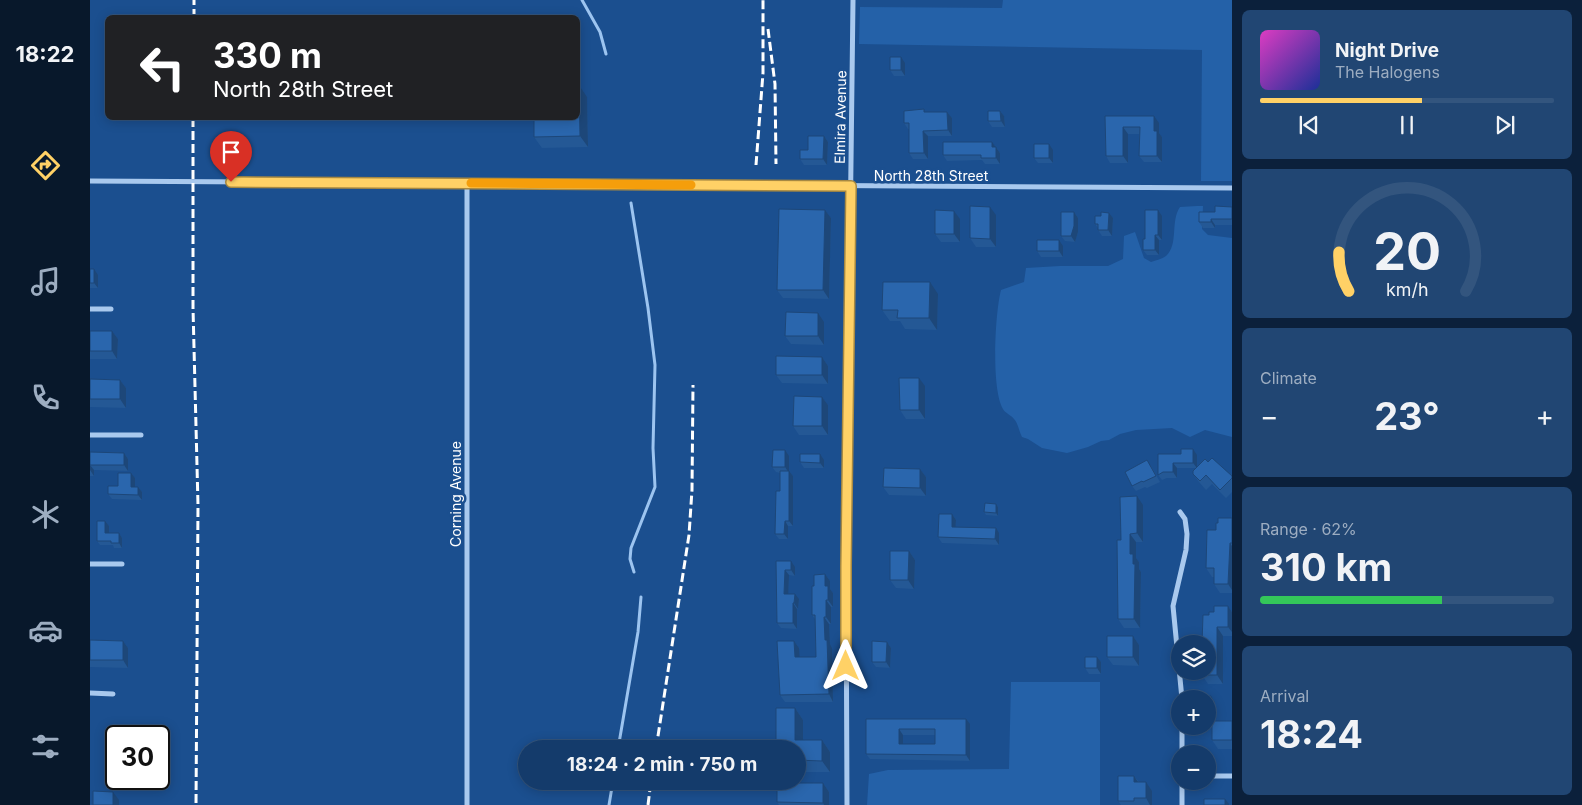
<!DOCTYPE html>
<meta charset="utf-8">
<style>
body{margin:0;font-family:Inter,sans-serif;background:#214673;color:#f1f3f6;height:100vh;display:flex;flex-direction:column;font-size:19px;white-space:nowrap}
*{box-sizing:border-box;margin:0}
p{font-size:16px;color:#9dadc1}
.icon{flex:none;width:28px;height:28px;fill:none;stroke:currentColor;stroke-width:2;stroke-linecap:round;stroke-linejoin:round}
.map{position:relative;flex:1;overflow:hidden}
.panel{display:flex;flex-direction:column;gap:10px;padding:10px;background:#0b203b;width:350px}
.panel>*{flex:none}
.banner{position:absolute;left:15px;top:15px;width:475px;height:105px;border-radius:8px;box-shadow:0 2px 12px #0003,0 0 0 1px #33557e;background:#202124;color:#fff;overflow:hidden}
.buttons{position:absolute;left:1081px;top:635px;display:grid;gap:10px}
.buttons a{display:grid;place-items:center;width:45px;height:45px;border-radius:50%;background:#143b6b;box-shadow:0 2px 12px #0003,0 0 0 1px #33557e;font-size:25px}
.speed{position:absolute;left:15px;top:725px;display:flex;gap:10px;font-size:25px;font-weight:700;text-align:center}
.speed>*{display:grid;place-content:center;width:65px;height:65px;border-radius:50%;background:#143b6b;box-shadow:0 2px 12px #0003,0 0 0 1px #33557e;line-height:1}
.speed .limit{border:2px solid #111;border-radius:8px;background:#fff;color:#111}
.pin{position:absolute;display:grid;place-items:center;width:42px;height:42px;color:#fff;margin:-51px -21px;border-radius:50% 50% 50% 0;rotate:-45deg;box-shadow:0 0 5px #0007}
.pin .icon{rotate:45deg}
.me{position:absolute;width:55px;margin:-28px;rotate:0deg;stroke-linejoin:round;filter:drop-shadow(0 0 4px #0008)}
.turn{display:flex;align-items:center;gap:18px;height:105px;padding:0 25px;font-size:22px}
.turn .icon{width:65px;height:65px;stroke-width:2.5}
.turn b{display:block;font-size:35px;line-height:42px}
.big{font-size:38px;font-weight:700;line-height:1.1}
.panel .widget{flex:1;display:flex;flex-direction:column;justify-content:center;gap:8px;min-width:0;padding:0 18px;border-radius:8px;background:#214673}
.panel .dial{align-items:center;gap:0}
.dial svg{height:130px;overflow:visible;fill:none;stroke:#33557e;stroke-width:7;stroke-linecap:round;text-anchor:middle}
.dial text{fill:#f1f3f6;stroke:none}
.song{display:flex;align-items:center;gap:15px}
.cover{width:60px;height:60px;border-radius:8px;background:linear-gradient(135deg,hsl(310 70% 55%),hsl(230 70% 35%))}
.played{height:5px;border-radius:2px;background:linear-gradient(90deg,#ffd166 55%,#33557e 55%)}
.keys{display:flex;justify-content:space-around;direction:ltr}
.heat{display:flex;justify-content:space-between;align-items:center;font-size:28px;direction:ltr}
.charge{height:8px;border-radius:4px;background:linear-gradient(90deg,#34c759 62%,#33557e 0)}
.trip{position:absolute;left:428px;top:740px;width:288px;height:50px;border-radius:25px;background:#143b6b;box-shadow:0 2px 12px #0003,0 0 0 1px #33557e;font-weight:700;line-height:50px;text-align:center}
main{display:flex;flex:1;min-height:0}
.menu{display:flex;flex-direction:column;width:90px;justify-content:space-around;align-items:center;background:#08182b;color:#9dadc1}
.menu .icon{width:35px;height:35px}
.menu .on{color:#ffd166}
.menu b{font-size:22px;color:#f1f3f6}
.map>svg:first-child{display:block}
</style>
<main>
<nav class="menu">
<b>18:22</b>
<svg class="icon on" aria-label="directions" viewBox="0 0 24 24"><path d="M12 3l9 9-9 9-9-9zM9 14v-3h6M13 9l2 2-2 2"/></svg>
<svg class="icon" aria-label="music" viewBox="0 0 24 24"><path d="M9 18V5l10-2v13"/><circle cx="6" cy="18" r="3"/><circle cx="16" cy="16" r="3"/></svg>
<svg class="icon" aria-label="phone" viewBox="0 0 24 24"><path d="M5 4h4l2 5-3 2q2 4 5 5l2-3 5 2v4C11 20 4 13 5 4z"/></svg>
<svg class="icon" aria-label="climate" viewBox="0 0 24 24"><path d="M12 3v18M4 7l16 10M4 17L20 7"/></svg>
<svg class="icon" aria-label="car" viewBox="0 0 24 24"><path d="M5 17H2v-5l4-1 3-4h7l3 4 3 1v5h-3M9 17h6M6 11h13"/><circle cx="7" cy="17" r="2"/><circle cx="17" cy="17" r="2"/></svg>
<svg class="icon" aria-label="filters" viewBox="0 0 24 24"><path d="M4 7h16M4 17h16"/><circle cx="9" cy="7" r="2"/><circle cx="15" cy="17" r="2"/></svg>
</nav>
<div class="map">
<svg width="1142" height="805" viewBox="0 0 1142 805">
<rect width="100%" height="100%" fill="#1b4f8f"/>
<path fill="#2461a8" d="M913,0H1142V181H1111L1112,50L769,44L770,7L912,8Z
M1107,206H1113L1112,229L1118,235L1142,238V437L1115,430L1100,437L1082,428L1046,430L1030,434L1019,440L1011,441L998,447L977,453L952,448L938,439L932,437C929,431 928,423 924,419C921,415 915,413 913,409C901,389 905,313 911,290L934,282L936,268L970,266H1018L1033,259L1034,236L1045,232L1054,258L1061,262C1066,260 1072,259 1076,256C1089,244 1080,221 1090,207Z
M921,682H1010V805H777L779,774L798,770L919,769Z"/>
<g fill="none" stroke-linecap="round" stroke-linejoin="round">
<path stroke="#9cc4f0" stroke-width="3" d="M492,0L510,32L516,54
M541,203L558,308L565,365L563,448L565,487L541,548L540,559L544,572
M528,749L548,632L551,597
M519,805L523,781"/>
<path stroke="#a9c9ee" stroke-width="5" d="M0,181L1142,188
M377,183V805
M0,309H21
M0,435H51
M1090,512L1095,519L1097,534L1096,550L1083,606L1092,699
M0,564H32
M0,693L23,694
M1092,726V754
M1118,776H1142
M1092,781V805
M757,805L756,566L763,0"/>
<path stroke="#fff" stroke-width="3" stroke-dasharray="9 4" stroke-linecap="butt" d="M104,18V0
M678,29L685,84L686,164
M103,118V308L108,505L106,805
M666,165L673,73V0
M566,749L599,535L602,490L603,385
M558,805L561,781"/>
</g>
<path fill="#245895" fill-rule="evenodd" d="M815,63V76H804L800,70Z
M497,97L498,147L452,148L444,137Z
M910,111L914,116L915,127H902L898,121Z
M836,112H857L862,118V136H838V159H823L819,153V129H818L814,123Z
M1015,116L1069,123V133L1072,137V162H1054L1049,156V134H1038V163H1020L1016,156Z
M734,136L738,142L737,165H714L710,159L718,150Z
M902,142L910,153V164H895L892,160L857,161L853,155Z
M963,150V163H948L944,158Z
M1142,207V225H1125V228H1113L1109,222L1125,212Z
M735,210L741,218L739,299L693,298L687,290Z
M984,212L988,218V232L985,242L975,241L971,236Z
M1019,213L1023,218L1022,236H1012L1008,230V228L1005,224L1011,216Z
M906,215V247H886L880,238Z
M1072,216V240H1069V255H1057L1053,250L1055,239Z
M870,219V242H851L845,234Z
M973,246V257H951L947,251Z
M0,269L8,275V288H0Z
M848,294L847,330L815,329L810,321H800L792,310Z
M734,322V345L701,344L695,336Z
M0,331H22L28,339L27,359H0Z
M732,357L738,366V384L692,383L686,375Z
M0,379L30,380L36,388V408L0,407Z
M835,386V419H816L810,410Z
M732,397L738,405V435H709L703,426Z
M0,452L34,453L38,459V471L4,470V476H0Z
M1068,454L1107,455V467L1118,462L1142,476V492L1136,498L1122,484L1116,490L1109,482L1103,474L1106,468H1087V478H1077L1072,480L1068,475Z
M699,456V471L703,476V526H698V539H689L685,534L690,491V473L686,472L682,467Z
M734,460V468H714L710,462Z
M1061,466L1070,482L1057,488L1055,487L1046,491L1042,486Z
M830,469L836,477V496L799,495L793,487Z
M41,473L45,478V487H48L52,492V500L22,499L18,494L28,486Z
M906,504L908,507V516L896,515L894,512Z
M1053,505V542H1046V558L1049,562V569L1051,572L1050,628H1034L1028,619L1031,540Z
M862,514L866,520L865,527L909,533V545L852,543L848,537Z
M1142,518V593H1130L1124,584V577H1122L1116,568L1128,523Z
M15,521L19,526V533H29L32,538V548H24L23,545H10L7,541Z
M819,551L825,560L824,589L806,588L800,580Z
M686,561L705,567V576L699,575L698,594L709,599L708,609H707V629L691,628L687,623Z
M735,574L740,581V589L743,593V607H741V624H739L740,644L742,648L743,702H695L690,695L704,641L709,648V657H726L725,619L722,615L724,586Z
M1138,606L1142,612V636H1133V684H1118L1112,675L1119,615L1124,612Z
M1043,636L1049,645V666L1023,665L1017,657Z
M0,640L33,641L38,648V668L0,667Z
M797,642L801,648L800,668L786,667L782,662Z
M1007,657L1011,662V674H999L995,668Z
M1121,696L1125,702V717H1118V699Z
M705,708L713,720V740H732L740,752V772H706Z
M776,719L880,724V761L780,759L776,754ZM813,735H845V744H813Z
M1142,721V749H1128L1122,740Z
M1044,776L1049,782L1062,791V805H1031L1028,801Z
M733,783L739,792V805H689L687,802Z"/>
<path fill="#1d4779" d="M811,57L815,63V76L811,70Z
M489,85L497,97L498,147L490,136Z
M910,111L914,116L915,127L911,121Z
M857,112L862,118V136L858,130Z
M1064,116L1069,123V133L1072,137V162L1067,156L1064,131Z
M1033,127L1038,134V163L1033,156Z
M833,131L838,136V159L834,153Z
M734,136L738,142L737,165L733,159Z
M902,142L910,153V164L906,158L902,147Z
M959,144L963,150V163L959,158Z
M900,207L906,215V247L900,239Z
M735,210L741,218L739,299L733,290Z
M1068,210L1072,216V240L1068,235Z
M864,211L870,219V242L864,234Z
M984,212L988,218V232L985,242L981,236Z
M1019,213L1023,218L1022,236L1018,230Z
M1121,219L1125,225V228L1121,222Z
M1065,235L1069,240V255L1065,250Z
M969,240L973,246V257L969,251Z
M4,269L8,275V288L4,283Z
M840,282L848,294L847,330L839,318Z
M728,313L734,322V345L728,336Z
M22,331L28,339L27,359L22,351Z
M732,357L738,366V384L732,375Z
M829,378L835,386V419L829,410Z
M30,380L36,388V408L30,399Z
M732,397L738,405V435L732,426Z
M1103,449L1107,455V468L1103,463Z
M695,450L699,456V473L695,467Z
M34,453L38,459V471L34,465Z
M730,454L734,460V468L730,463Z
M1083,463L1087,468V478L1083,472Z
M0,465L4,470V476L0,470Z
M830,469L836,477V496L830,488Z
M699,471L703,476V526L699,521Z
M41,473L45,478V492L41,487Z
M48,487L52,492V500L48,495Z
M1047,496L1053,505V542L1047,533Z
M906,504L908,507V516L906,513Z
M862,514L866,520L865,532L862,527Z
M15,521L19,526V538L15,533Z
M695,521L698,526V539L694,534Z
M906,528L909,533V545L905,539Z
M29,533L32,538V548L29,543Z
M1040,534L1046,542V558L1049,562V569L1051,572L1050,628L1044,619L1040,554Z
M1140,543L1142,546V590L1138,584Z
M819,551L825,560L824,589L818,580Z
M701,561L705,567V576L701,570Z
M695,570L699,575L698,599L694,594Z
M735,574L740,581V589L743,593V607L738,600L735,586Z
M705,594L709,599L708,609L704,603Z
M736,600L741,607V624L736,617Z
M703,603L707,609V629L703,623Z
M1138,606L1142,612V632L1138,627Z
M734,617L739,624L740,644L742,648L743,702L739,694L735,640Z
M1127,627L1133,636V684L1127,675Z
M1043,636L1049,645V666L1043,657Z
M33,641L38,648V668L33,660Z
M704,641L709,648L710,664L705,657Z
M797,642L801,648L800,668L796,662Z
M1007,657L1011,662V674L1007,668Z
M1121,696L1125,702V717L1121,711Z
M705,708L713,720V752L705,740Z
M876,719L880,724V761L876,755Z
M809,729L813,735V750L809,744Z
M732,740L740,752V772L732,761Z
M1044,776L1050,785L1044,782Z
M1056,782L1062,791V805H1060L1056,798Z
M733,783L739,792V805H734L733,803Z
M23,792L29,800V805H23Z
M1135,799L1139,804V805H1135Z"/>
<path fill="#2a66ad" stroke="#1d4779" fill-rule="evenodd" d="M800,57H811V70H800Z
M488,85H489L490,136L444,137V118H488Z
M834,109V112H857L858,130L833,131L834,153H819V123H814V111Z
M898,111H910L911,121H898Z
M1015,116H1064V131H1067V156H1049L1050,127H1033V156H1016Z
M718,136H734L733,159H710V150H718Z
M853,142H902V147H906V158H891V155H853Z
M944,144H959V158H944Z
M880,206L900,207V239L880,238Z
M1125,206L1142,207V219H1121V222H1109V212H1125Z
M689,209L735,210L733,290H687Z
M845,210L864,211V234H845Z
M1055,210H1068V235H1065V250H1053V239H1055Z
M971,212H984V226L981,236H971Z
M1011,212L1019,213L1018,230H1008V224H1005V216H1011Z
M947,240H969V251H947Z
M0,269H4V283H0Z
M793,282H840L839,318H807L808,310H792Z
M696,312L728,313V336H695Z
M0,331H22V351H0Z
M686,356L732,357V375H686Z
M809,378H829V410H810Z
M0,379L30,380V399H0Z
M704,396L732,397V426H703Z
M1091,449H1103V463H1083V472H1073L1068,475V454H1091Z
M683,450H695V467H682Z
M0,452L34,453V465H0Z
M710,454H730V463L710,462Z
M1122,458L1142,476V478L1130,490L1116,475L1110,481L1103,474V471L1115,459L1118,462Z
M1057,460L1066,476L1053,482L1052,481L1042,486L1035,472Z
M794,468L830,469V488L793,487Z
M690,471H699V521H695L694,534H685L686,491H690Z
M28,473H41V487H48V495L18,494V486H28Z
M1047,496V533L1040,534V554H1043V564H1045L1044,619H1028L1027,540H1031L1030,497Z
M895,503L906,504V513L894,512Z
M849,514H862V527L906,528L905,539L848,537Z
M1128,518H1142V543H1140L1138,584H1124V568H1116L1117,530H1126V523H1128Z
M7,521H15V533H29V543H21V541H7Z
M800,551H819L818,580H800Z
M686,561H701V570H695L694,594H705L704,603H703V623H687Z
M735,574V586H738V600H736V617H734L735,640H737L739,694L690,695L687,641H704L705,657H726L725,615H722V586H724V575Z
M1124,606H1138V627H1127V675H1112V671H1118V644H1112L1113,615H1119V612H1124Z
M1017,636H1043V657H1017Z
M0,640L33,641V660H0Z
M782,641L797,642L796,662H782Z
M995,657H1007V668H995Z
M1107,696H1121V711H1118V699H1107Z
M686,708H705V740H732V761L706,760V749H686Z
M776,719H876V755L776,754ZM809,729H845V744H809Z
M1122,721H1142V740H1122Z
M1028,776H1044V782H1056V798H1044V801H1028Z
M687,783H733V803L687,802Z
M3,791L23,792V805H3Z
M1114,799H1135V805H1114Z"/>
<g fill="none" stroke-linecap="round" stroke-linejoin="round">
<g stroke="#a68842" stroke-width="12">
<path id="route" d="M141,182L761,186L756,566V666"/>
</g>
<use href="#route" stroke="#ffd166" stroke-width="9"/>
<path stroke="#f59e0b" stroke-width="9" d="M381,183L601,185"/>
</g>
<g text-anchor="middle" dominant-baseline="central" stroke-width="5" stroke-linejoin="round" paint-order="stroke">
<g font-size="14" fill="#fff" stroke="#1b4f8f">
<text transform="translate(750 117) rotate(-89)">Elmira Avenue</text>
<text x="841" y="175">North 28th Street</text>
<text transform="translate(365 494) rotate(-90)">Corning Avenue</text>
</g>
</g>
</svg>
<div class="buttons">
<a><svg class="icon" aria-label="layers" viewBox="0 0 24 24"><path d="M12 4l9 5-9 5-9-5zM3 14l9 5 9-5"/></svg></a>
<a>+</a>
<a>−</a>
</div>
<div class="speed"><div class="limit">30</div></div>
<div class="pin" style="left:141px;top:182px;background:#d93025"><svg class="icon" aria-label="arrive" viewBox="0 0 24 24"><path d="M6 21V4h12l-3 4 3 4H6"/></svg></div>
<svg class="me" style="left:756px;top:666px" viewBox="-20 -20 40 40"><path d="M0-17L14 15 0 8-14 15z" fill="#ffd166" stroke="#fff" stroke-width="4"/></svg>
<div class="trip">18:24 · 2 min · 750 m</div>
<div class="banner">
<div class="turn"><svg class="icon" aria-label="left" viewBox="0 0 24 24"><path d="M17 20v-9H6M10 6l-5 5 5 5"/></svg><div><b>330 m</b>North 28th Street</div></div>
</div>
</div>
<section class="panel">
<div class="widget">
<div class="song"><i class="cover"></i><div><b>Night Drive</b><p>The Halogens</p></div></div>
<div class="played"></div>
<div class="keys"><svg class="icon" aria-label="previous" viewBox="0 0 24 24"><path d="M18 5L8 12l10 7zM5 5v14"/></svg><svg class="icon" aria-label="pause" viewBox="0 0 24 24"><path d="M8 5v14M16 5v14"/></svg><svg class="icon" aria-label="next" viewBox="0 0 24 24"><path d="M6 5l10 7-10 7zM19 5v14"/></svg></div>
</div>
<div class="widget dial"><svg viewBox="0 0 100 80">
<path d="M14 69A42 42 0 1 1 86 69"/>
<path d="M14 69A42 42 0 0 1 8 45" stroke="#ffd166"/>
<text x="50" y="56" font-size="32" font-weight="700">20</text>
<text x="50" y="72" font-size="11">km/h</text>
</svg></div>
<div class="widget"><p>Climate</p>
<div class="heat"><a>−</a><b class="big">23°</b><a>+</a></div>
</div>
<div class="widget"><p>Range · 62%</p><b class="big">310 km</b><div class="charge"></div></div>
<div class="widget"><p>Arrival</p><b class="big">18:24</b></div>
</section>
</main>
